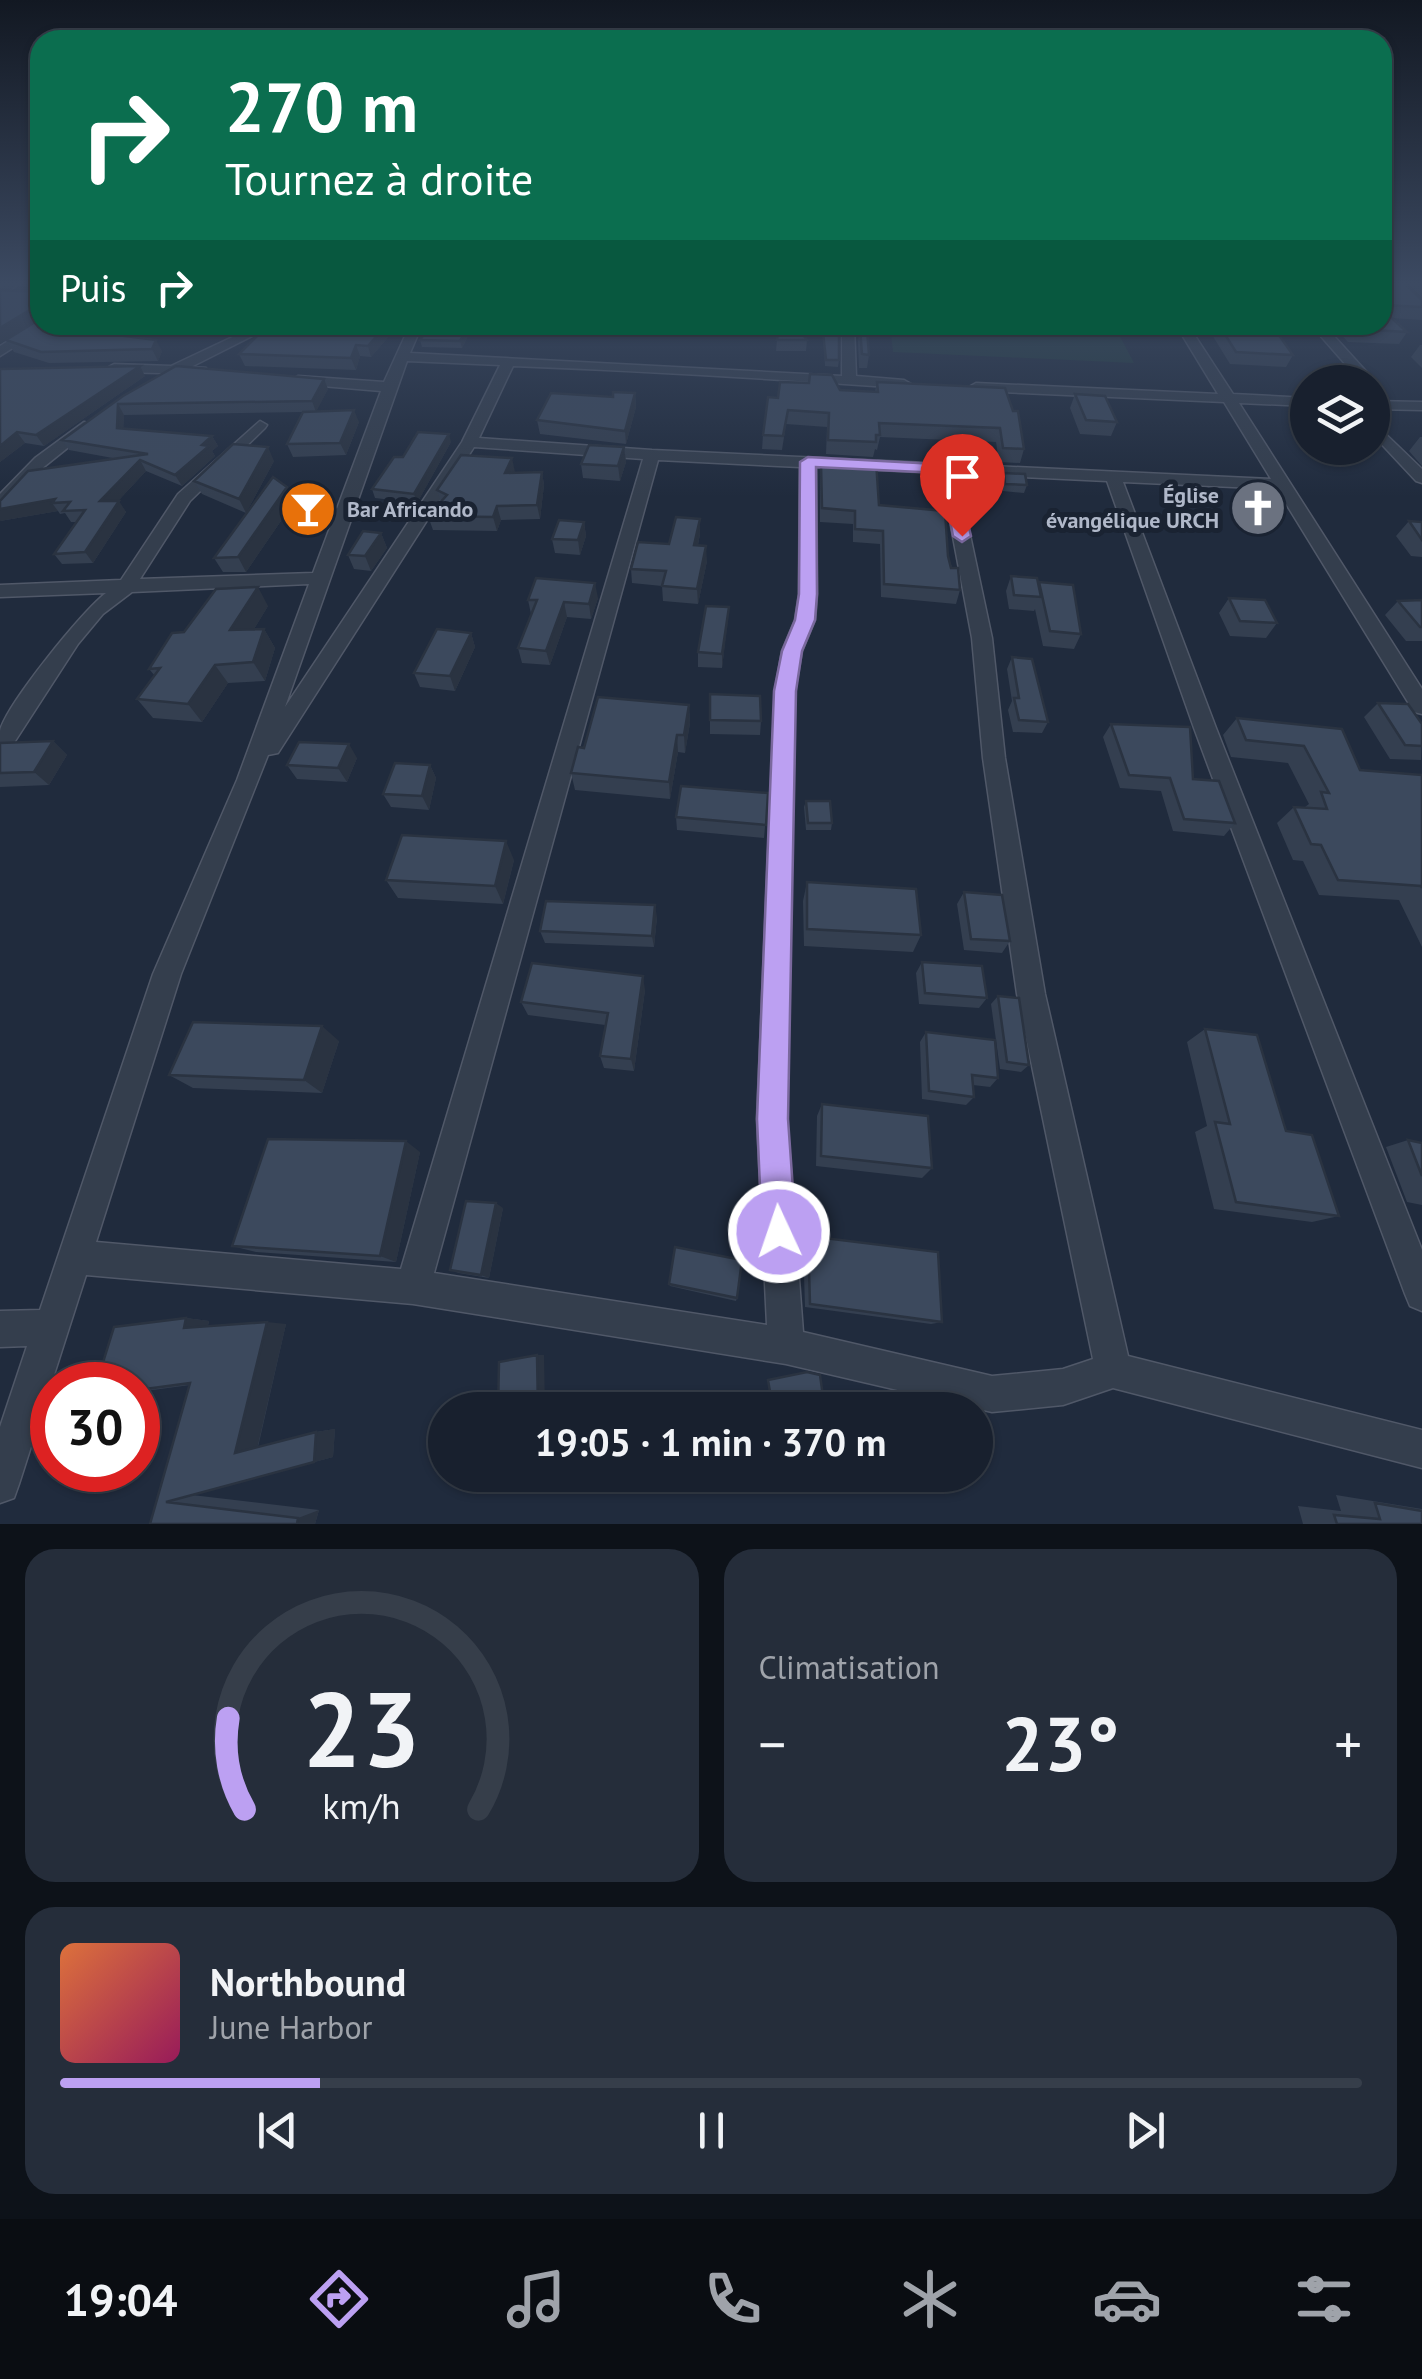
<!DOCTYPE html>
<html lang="fr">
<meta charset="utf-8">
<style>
body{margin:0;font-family:"PT Sans",sans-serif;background:#252d3a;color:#f1f3f6;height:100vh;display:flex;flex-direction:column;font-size:38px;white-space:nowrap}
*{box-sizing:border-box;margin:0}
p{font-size:32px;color:#9fa3aa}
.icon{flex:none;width:55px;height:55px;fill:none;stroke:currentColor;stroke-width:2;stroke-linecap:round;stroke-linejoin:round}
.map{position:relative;height:1524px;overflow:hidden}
.panel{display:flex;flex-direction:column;gap:25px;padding:25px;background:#0d1219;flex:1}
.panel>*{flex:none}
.top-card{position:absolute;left:30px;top:30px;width:1362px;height:305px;border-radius:30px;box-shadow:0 2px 8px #0004,0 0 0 2px #363e4a;background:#0b6e4f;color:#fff;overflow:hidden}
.buttons{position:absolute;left:1290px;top:365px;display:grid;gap:20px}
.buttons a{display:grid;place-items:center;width:100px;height:100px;border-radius:50%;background:#18202e;box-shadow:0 2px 8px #0004,0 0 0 2px #363e4a;font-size:50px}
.speed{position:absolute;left:30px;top:1362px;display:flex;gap:20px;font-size:50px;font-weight:700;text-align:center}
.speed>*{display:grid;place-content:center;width:130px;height:130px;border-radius:50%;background:#18202e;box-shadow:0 2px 8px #0004,0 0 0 2px #363e4a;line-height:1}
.speed .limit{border:15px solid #d22;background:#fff;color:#111}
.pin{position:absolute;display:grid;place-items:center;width:85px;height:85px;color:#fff;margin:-102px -42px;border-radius:50% 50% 50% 0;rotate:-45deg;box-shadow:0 0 10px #0007}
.pin .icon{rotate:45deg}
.me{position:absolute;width:110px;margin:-55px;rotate:357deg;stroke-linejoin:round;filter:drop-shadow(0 0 8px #0008)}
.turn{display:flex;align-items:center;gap:35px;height:210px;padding:0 30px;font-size:45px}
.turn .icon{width:130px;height:130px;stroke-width:2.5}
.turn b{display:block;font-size:70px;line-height:85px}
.then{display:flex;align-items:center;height:95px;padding:0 30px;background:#0003;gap:20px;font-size:38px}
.big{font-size:75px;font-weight:700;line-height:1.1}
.panel .widget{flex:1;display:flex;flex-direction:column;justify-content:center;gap:15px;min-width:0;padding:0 35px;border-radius:30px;background:#252d3a}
.panel .dial{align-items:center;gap:0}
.dial svg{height:260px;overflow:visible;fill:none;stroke:#363e4a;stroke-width:7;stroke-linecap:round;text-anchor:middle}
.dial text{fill:#f1f3f6;stroke:none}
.song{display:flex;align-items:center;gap:30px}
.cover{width:120px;height:120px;border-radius:15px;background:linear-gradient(135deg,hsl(20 70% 55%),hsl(330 70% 35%))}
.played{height:10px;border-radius:5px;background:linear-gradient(90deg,#bca0f2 20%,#363e4a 20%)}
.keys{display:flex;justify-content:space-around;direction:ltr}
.heat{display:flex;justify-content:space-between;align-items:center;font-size:55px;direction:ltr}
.panel .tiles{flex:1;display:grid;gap:25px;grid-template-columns:1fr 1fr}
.widget:last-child{grid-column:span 2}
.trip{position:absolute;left:428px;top:1392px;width:565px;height:100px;border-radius:50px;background:#18202e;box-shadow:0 2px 8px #0004,0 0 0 2px #363e4a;font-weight:700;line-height:100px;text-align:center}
.dock{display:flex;height:160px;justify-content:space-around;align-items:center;background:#0a0d12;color:#9fa3aa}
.dock .icon{width:70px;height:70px}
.dock .selected{color:#bca0f2}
.dock b{font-size:45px;color:#f1f3f6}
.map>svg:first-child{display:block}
</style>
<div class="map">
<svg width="1422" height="1524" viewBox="0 0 1422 1524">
<rect width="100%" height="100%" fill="#202b3d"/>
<path fill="#223a3e" d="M890,325H1114L1134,363L893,352Z"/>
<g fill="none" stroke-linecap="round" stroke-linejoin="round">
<g stroke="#505868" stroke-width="3">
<path id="minor" d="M7,283H21L0,296V287Z
M39,322L49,325L0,356V346Z
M258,325H274L191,367L206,368V374L114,372L107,368L114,364L171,366Z
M410,325H422L410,353L842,376V325H854L856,376L904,380L911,384L904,388C775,379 644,371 513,366L479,438L652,450L1271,479L1224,402L976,391L969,387L976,383L1218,394L1176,325H1188L1233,394L1308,398V406L1239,403L1422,689V714L1414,712L1277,489L1123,482L1216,728L1422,1250V1311L1410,1306L1405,1294L1194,728L1107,481L957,474L992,638L1005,758L1045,994L1128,1356L1422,1430V1468L1113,1388L1063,1405L992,1412L786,1364L413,1304L86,1275L19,1484L14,1498L0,1503V1427L27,1346L0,1347V1311L40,1310L153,974L237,780L309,584L132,592L103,614L78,644L8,752L0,755C0,747 0,738 0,731C6,705 83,610 106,593L0,597V585L121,580L178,494L260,421L267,425L265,428L190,501L140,579L313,573L381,391L298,384L291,380L298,376L384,382ZM407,361L500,365L462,442L285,707ZM474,447L643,459L401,1269L96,1242L181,974L268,755L278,753ZM658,460L800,467L799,594L795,620L782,651L775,691L757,1119L767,1325L434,1273ZM816,467L941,473L972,638L983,758L1017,994L1093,1359L1063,1369L992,1376L803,1332L787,1119L795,691L802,651L815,620L817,594Z
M1311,325H1324L1373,379V385L1361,382Z
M1372,401L1422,402V410L1372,409Z
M1372,421L1422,469V483L1416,481L1372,434Z
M84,422L96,425L35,474L6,509L0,510V494L35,458Z"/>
</g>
<use href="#minor" fill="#343e4d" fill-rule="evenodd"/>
</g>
<path fill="#343f50" d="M1382,283L1422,300V320L1392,318L1407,332L1399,344L1348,342L1332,325H1382Z
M1408,283H1422V298Z
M40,325H70V329L162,351L158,361L49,363L14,352L6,340Z
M268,325H393L390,335L371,357L360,356L356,370L245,366L239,354Z
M430,325H490L482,326L476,336H468L462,348L422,347L420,340Z
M658,325H699L696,336L676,335V325Z
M1206,325H1263L1293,355L1286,367L1230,364Z
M860,328L869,355L867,368H859L858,342Z
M823,333L839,360L838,367L825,366Z
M777,340H807L806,351H776Z
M1420,345H1422V368L1411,357Z
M0,369L145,376L44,446L25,443L0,462Z
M877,382L1005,388L1024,449L1020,463L999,462L996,442L880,437L877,450L875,449L873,457L826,454L827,427L786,424L782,450L762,449L763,435L778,398L840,390L875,392Z
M328,389L316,411L359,422L346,455L293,457L287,444L303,412L124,415L123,429L212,436L218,446L212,451L215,456L182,486L146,471L118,501L126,512L93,563L62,564L54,554L77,522H71L65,513L60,514L58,511L0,521L118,459L69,450L62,440L123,396Z
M635,393L636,407L626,444L540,434L537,420L613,397Z
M1075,394L1117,422L1111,436L1080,434L1070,408Z
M1420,437H1422V466L1409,451Z
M451,442L417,503L375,498L372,489L403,457Z
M624,447L626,462L620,481L583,478L581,464Z
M274,461L246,513L202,494L194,481Z
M821,464L948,556L960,590L956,604L881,597L880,544L853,542V524L820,522V477Z
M515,472H542L544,485L540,519L501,520L497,531L433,530L428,516L441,502L437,490Z
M1004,473L1027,485L1024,493L1003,491L1001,480Z
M319,486L325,500L311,520L287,519L285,515L246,572H223L214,558L289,492Z
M1409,521L1422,522V557L1411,556L1396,536Z
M584,522L586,536L580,555L555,553L552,539Z
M381,533L387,548L371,571L354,569L348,555Z
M700,534L698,545L707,561L698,604L663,601L662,586L632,583L631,569L669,544Z
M1011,576L1038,584L1039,582L1081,634L1074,649L1043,646L1035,609L1034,611L1009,609L1006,591Z
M598,598L591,619L567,617L550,665L522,663L518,648L531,614L528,600Z
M1229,598L1277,623L1266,638L1230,636L1219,613Z
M1422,600V641H1406L1385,615L1398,601Z
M268,606L254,629H264L275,648L265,681L228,683L202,722L153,718L137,699L155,676L149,669L184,632Z
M729,607L722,668L698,667V652Z
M471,633L475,647L455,691L420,687L414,673Z
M1012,657L1048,722L1042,733L1013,732L1008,710L1012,701L1007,669Z
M1378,703L1422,724L1421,760L1390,759L1364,717Z
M689,705L690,723L685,753L678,752L670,799L575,790L571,773L584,748Z
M1237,718L1360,770L1422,775V947L1399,900L1319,895L1303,861L1293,860L1277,823L1294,807H1305L1309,804L1288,763L1231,757L1223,735Z
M710,720L761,721L760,735L710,734Z
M1111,724L1193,779L1235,823L1224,836L1173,831L1161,791L1120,788L1103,737Z
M53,741L67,755L49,785L0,787V743Z
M357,758L347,782L297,779L287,765Z
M430,765L436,778L429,810L391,807L383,794Z
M768,793L764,838L677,830L676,817Z
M806,801L832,823L831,830H806L804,807Z
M514,860L503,904L398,898L386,880Z
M807,882L921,935L913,952L804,946L803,901Z
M964,892L1010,941L1002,953L964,950L957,904Z
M657,917L654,947L545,943L540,931Z
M922,962L987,998L979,1008L919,1004L916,973Z
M645,990L634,1071L604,1068L600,1056L605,1025L528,1015L521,1002Z
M998,996L1029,1065L1021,1072L1000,1069L991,1004Z
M1205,1029L1286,1131L1339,1216L1312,1222L1214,1209L1195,1132L1207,1126L1187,1042Z
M926,1032L998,1078L990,1087L973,1085L974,1097L966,1105L922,1099L920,1042Z
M339,1041L322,1093L193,1088L169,1075Z
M822,1104L932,1168L922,1178L816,1166L817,1116Z
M1408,1140L1422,1143V1205L1407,1202L1386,1147Z
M420,1152L396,1262L256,1252L232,1246Z
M503,1208L489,1278L459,1273L450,1270Z
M808,1236L942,1322L931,1324L805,1307L803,1243Z
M669,1284L737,1298L736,1301L670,1286Z
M186,1318L209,1321L208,1326L286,1324L258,1447L316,1432L335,1429L333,1457L192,1495L319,1510L315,1524H150L190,1385L138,1392V1385Z
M1336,1495L1422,1509V1524H1303L1298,1506L1341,1511Z"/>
<path fill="#2a3341" d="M33,308L40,318L0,344V328Z
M386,325H393L390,335L371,357L368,346Z
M477,325L482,326L476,336L474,330Z
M467,329L468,336L462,348L460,341Z
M156,340L162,351L158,361L152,349Z
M356,345L360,356L356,370L351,358Z
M140,366L145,376L44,446L36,435Z
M324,379L328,389L316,412L312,401Z
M635,393L636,407L626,444L625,431Z
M118,404L124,415L123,438L117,428Z
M354,410L359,422L346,455L340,443Z
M17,432L25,443L0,462V446Z
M449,434L451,442L417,503L414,494Z
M212,436L218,446L212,451L215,456L182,486L175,475Z
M268,447L274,461L246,513L239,499Z
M624,447L626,462L620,481L618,466Z
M512,458L515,472L505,473Z
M140,460L146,471L108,512L100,501Z
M542,472L544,485L540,519L537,505Z
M319,486L325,500L311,520L304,506Z
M287,487L294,502L279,504L285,515L246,572L238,557Z
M55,499L52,503L58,511L0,521V509Z
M119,501L126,512L93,563L85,552Z
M497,506L501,520L497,531L493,517Z
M700,519V534L695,560L694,545Z
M584,522L586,536L580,555L578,540Z
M381,533L387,548L371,571L365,556Z
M706,546L707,561L698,604L697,589Z
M595,583L598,598L591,619L589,604Z
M258,587L268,606L242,649L230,630Z
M564,602L567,617L550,665L546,651Z
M729,607L728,622L722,668V654Z
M264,629L275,648L265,681L253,662Z
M471,633L475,647L455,691L450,676Z
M215,665L228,683L202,722L188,704Z
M689,705L690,723L685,753L684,735Z
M677,735L678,752L670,799L669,782Z
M53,741L67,755L49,785L34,772Z
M349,744L357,758L347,782L338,768Z
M430,765L436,778L429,810L422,796Z
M506,841L514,860L503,904L495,886Z
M655,905L657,917L654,947L652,936Z
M643,976L645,990L634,1071L631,1059Z
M322,1026L339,1041L322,1093L304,1080Z
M406,1141L420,1152L396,1262L380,1256Z
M496,1203L503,1208L489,1278L481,1275Z
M186,1318L209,1321L207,1330L184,1328Z
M267,1322L286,1324L257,1449L235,1453Z
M537,1355H544L545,1410H538Z
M335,1429L333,1457L192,1495L316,1432Z
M81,1470H104L79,1474Z
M319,1510L315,1524H297L298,1518Z"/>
<path fill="#3c495d" stroke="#2a3341" stroke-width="2.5" d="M1382,283H1405L1422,300V307L1382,305Z
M0,290L40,292V312L33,308L0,328Z
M1382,309L1407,332L1356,329L1351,325H1382Z
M40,319V325H63L62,328L156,340L152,349L41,352L6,340Z
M268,325H386L368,346L356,345L351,358L239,354Z
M430,325H477L474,330L467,329L460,341L420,340Z
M779,325H796L807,340H777Z
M1219,325H1263L1267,331H1276L1293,355L1236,352Z
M860,328L867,329L869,355L862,354Z
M823,333L839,334V360H826Z
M140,366L36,435L17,432L0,446V369Z
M176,366L324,379L312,401L118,404L117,428L212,436L202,445L209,446L175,475L140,460L100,501H119L85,552L54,554L85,510L63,511L70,502L52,503L55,499L0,509V501L28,471L148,454L62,440L123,396Z
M810,374L832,375L840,390L878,392L877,382L1005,388L1013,411H1018L1024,449L1003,448L1000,428L879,423L880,435H876V442L828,440L829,413L788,410L783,436L763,435L768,397L778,398L780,382L809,383Z
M613,392L635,393L625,431L537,420L551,393L613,397Z
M1075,394L1105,396L1117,422L1086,420Z
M354,410L340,443L287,444L303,412Z
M418,432L449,434L414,494L372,489L394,457H403Z
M233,444L268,447L239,499L194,481Z
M589,445L624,447L618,466L581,464Z
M461,455L512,458L505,473L542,472L537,505L497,506L493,517L428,516L447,495L437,490Z
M828,458L876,461L879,505L945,511L948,556L951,568H958L960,590L884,584L883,531L855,529V511L822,508L821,464H827Z
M1004,473L1025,474L1027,485L1005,484Z
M273,477L287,487L238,557L214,558Z
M296,484L319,486L304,506L279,504Z
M676,517L700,519L694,545L706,546L697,589L662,586L666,571L631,569L638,542L669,544Z
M559,520L584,522L578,540L552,539Z
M1409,521L1422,522V540Z
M363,531L381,533L365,556L348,555Z
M1011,576L1037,578L1041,597L1014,595Z
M536,578L595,583L589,604L564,602L546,651L518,648L537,600H528Z
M1039,582L1073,585L1081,634L1050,631Z
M258,587L230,630L264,629L253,662L215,665L188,704L137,699L160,668L149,669L172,633L184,632L216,589Z
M1229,598L1265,600L1277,623L1240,621Z
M1422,600V627H1420L1398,601Z
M706,606L729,607L722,654L698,652Z
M437,629L471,633L450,676L414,673Z
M1012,657L1032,659L1048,722L1019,720L1014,698H1019Z
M710,694L760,696L761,721L710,720Z
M598,697L689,705L684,735H677L669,782L571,773L578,747L584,748Z
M1378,703L1408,704L1422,724V746L1405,745Z
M1237,718L1342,729L1360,770L1422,775V888L1421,886L1338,880L1321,845L1311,844L1294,807L1327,809L1321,792L1329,793L1304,746L1246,740Z
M1111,724L1190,727L1193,779L1219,781L1235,823L1184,819L1170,778L1129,775Z
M53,741L34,772L0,773V743Z
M299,742L349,744L338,768L287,765Z
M395,763L430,765L422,796L383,794Z
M681,786L768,793L766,825L676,817Z
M806,801H830L832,823H808Z
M402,835L506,841L495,886L386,880Z
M807,882L916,889L921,935L807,929Z
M964,892L1002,895L1010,941L971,939Z
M546,901L655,905L652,936L540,931Z
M922,962L982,966L987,998L925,993Z
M532,963L643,976L631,1059L600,1056L608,1013L521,1002Z
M998,996L1019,998L1029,1065L1007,1062Z
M193,1022L322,1026L304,1080L169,1075Z
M1205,1029L1257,1035L1286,1131L1312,1135L1339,1216L1236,1202L1215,1122L1230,1124Z
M926,1032L995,1040L998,1078L972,1075L974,1097L929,1091Z
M822,1104L928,1116L932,1168L821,1156Z
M268,1139L406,1141L380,1256L232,1246Z
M1408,1140L1422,1143V1176Z
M466,1201L496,1203L481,1275L450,1270Z
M808,1236L938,1252L942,1322L810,1304Z
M675,1247L742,1260L737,1298L669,1284Z
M186,1318L184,1328L267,1322L235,1453L316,1432L314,1462L166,1502L298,1518L297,1524H150L190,1383L138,1390V1385H96L114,1327Z
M537,1355L538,1410H498L499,1362Z
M807,1372L820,1375L824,1403L787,1410H773L768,1380Z
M52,1444V1468L41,1465Z
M62,1470H81L79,1474Z
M1375,1503L1422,1511V1524H1337L1334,1515L1380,1519Z"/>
<linearGradient id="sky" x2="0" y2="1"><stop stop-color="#121822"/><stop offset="0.57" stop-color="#3c4a62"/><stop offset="1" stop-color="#3c4a62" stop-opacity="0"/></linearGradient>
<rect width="1422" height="497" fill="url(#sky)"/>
<path fill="#bca0f2" stroke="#7a689d" stroke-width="2.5" d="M808,457L954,465L971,536L962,542L953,536L941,473L816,467L817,594L815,620L802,651L796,691L788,1119L796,1232L791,1244L779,1249L767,1244L762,1232L757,1119L774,691L782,651L795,620L799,594L800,462Z"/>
<defs>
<g id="church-disc" transform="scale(2.875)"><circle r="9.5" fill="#6b7280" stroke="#1a2332"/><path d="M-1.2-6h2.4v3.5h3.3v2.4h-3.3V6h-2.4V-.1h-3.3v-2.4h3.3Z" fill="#fff"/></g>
<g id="bar-disc" transform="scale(2.875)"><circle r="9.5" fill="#e8710a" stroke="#1a2332"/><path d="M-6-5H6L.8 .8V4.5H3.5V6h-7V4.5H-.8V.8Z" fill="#fff"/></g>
</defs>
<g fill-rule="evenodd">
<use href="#church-disc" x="1258" y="508"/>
<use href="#bar-disc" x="308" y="509"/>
</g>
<g text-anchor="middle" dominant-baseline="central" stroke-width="10" stroke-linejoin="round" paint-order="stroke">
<g font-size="22" font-weight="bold" fill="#b0b8c9" stroke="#1a2332" text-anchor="end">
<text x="1219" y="495">Église<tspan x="1219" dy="25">évangélique URCH</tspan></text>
<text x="347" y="509" text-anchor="start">Bar Africando</text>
</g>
</g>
</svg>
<div class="buttons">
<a><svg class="icon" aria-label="layers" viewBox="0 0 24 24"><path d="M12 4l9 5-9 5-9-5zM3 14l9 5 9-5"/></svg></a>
</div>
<div class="speed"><div class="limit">30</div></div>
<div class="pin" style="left:962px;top:536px;background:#d93025"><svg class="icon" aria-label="arrive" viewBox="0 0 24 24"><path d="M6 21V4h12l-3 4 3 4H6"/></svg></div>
<svg class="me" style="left:779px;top:1232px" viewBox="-20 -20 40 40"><circle r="17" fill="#bca0f2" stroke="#fff" stroke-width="3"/><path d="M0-11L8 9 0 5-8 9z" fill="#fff"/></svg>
<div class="trip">19:05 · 1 min · 370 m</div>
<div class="top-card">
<div class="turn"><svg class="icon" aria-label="right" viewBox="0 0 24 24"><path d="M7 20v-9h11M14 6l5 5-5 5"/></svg><div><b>270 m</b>Tournez à droite</div></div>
<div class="then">Puis<svg class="icon" aria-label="right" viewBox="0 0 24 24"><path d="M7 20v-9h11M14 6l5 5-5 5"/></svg></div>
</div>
</div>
<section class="panel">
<div class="tiles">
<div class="widget dial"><svg viewBox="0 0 100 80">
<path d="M14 69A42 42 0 1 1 86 69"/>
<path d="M14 69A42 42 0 0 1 9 41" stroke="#bca0f2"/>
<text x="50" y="56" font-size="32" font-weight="700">23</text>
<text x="50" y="72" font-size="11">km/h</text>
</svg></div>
<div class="widget"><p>Climatisation</p>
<div class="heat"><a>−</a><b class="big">23°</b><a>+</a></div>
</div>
<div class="widget">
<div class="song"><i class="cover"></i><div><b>Northbound</b><p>June Harbor</p></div></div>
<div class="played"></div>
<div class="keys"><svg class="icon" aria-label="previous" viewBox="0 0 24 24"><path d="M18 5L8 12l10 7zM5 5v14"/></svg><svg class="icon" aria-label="pause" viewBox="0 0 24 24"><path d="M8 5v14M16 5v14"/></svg><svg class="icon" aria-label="next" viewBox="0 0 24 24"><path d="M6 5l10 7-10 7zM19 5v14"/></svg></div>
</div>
</div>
</section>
<nav class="dock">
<b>19:04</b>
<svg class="icon selected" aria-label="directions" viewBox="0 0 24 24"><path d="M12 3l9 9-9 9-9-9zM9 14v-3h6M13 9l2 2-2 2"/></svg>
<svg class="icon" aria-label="music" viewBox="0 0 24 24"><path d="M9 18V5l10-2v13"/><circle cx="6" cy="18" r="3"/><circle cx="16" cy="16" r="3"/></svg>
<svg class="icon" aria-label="phone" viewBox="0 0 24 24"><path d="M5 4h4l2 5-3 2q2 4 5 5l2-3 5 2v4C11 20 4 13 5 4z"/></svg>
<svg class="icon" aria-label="climate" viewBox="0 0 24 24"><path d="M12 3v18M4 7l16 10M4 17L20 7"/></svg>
<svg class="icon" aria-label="car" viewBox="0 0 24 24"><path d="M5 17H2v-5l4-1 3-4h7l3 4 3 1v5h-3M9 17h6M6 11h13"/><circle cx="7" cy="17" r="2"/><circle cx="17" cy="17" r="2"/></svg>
<svg class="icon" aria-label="filters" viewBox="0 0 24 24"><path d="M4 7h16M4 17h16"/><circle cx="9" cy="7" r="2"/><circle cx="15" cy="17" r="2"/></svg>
</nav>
